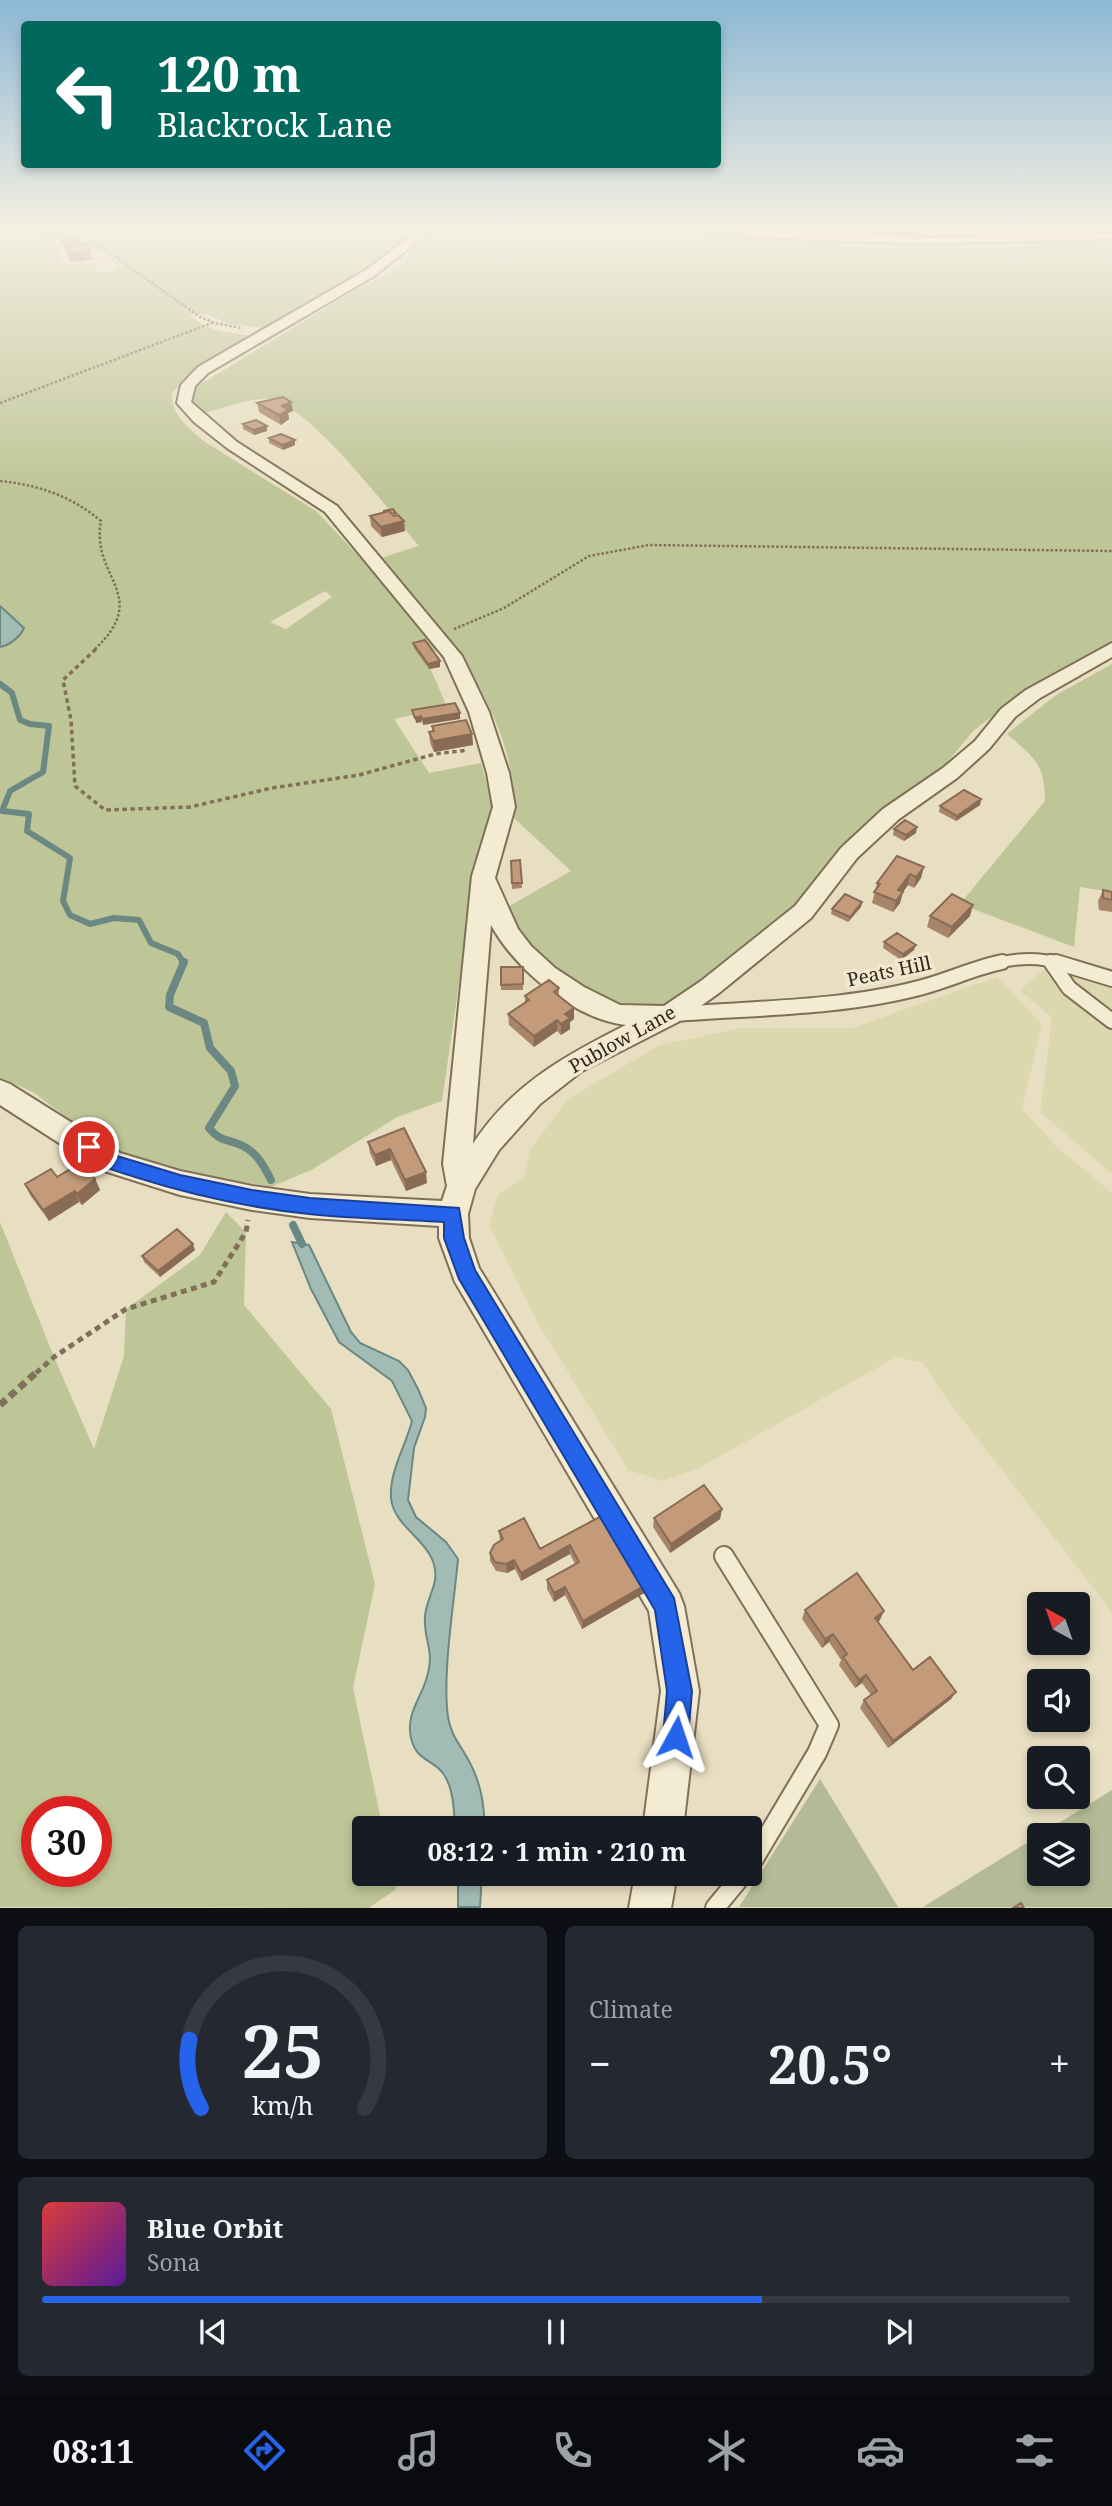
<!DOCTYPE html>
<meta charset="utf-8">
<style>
body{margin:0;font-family:"Noto Serif",serif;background:#242831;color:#f1f3f6;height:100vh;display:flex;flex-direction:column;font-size:26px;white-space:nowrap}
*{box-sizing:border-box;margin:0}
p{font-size:23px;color:#9ea1a6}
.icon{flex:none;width:38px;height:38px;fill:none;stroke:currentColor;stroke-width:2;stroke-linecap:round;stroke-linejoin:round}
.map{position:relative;height:1908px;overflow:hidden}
.side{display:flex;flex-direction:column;gap:18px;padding:18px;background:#0d0f14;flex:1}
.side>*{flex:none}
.hud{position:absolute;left:21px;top:21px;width:700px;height:147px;border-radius:7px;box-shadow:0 4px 10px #0003;background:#00695c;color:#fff;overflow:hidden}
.needle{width:46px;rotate:320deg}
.tools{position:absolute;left:1027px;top:1592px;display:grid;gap:14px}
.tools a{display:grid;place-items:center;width:63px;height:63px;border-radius:7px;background:#171b24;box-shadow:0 4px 10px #0003;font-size:35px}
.speed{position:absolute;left:21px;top:1796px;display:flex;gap:14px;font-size:35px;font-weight:700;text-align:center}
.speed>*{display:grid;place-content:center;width:91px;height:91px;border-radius:50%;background:#171b24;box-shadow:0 4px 10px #0003;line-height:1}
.speed .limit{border:10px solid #d22;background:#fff;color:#111}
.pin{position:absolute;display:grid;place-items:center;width:60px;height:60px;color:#fff;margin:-30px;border:4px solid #fff;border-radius:50%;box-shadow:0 2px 7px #0007}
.me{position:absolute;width:77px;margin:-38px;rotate:5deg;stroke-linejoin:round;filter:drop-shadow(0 0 5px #0008)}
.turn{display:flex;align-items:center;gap:24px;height:147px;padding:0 21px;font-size:32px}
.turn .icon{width:91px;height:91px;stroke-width:2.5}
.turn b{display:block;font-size:49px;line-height:60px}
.big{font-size:52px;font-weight:700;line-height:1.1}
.side .tile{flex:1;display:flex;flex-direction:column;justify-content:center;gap:10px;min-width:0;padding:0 24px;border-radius:10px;background:#242831}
.side .dial{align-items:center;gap:0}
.dial svg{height:182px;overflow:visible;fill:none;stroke:#363941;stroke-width:7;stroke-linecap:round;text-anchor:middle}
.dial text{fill:#f1f3f6;stroke:none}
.song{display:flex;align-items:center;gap:21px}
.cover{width:84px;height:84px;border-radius:10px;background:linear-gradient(135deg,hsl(0 70% 55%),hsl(270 70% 35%))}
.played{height:7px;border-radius:4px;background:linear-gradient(90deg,#2563eb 70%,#363941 70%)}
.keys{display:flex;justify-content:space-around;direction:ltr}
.heat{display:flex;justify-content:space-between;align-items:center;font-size:38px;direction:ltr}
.side .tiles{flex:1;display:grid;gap:18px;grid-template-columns:1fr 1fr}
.tile:last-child{grid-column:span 2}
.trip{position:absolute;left:352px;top:1816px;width:410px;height:70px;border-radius:7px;background:#171b24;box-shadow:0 4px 10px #0003;font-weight:700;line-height:70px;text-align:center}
.tab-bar{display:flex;height:112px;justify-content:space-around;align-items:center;background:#090b0e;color:#9ea1a6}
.tab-bar .icon{width:49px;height:49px}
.tab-bar .active{color:#2563eb}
.tab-bar b{font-size:32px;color:#f1f3f6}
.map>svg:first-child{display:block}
</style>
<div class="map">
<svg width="1112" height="1908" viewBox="0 0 1112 1908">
<rect width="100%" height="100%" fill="#e8dec1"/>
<path fill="#ddd7af" d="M820,227H953L961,237L815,235Z
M1046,968L1112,986V1174L1040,1112L1052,1018L1020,990Z
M997,977L1042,1024L1022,1109L1058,1148L1112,1193V1612L946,1398L923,1363L896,1357L697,1469L663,1481L628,1470L537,1321L489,1224L498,1195L525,1176L530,1150L568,1099L660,1045L742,1028H852Z"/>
<path fill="#bec596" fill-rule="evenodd" d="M0,227H426L367,272L264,328L229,324L207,314H189C205,332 232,333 254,336L193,373L172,393C171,416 189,428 205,442L316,511L365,563L419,546C390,512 311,406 269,399C253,397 217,410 200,414L191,403L193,389L351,292L401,267L414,245L443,227H660L698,234L857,244L1095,238L1112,243V641L1038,682L973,731L940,771L831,862L793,908L693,985L661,1006L623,1007L575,986L536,956L504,909L571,871L513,817C519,762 490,700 459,655L422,649L447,707L394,719L429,773L481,763L494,809L476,866L442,1101L397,1117L313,1169L271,1187L156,1168L113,1153L33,1092L0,1078V647H4L23,628L0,606ZM54,239C81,243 99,248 119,266L111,271L97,272L93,263L64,265ZM325,591L332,597L286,629L270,622Z
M953,227H1112V233L961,237Z
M1112,664V892L1080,887L1074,947L960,904L1045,801C1045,764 1034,757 1007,734L1056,695Z
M226,1212L246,1232L244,1305L331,1409L375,1584L353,1688L383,1829H364V1874H393L396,1889L369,1908L0,1907V1222L54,1357L94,1449L124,1356L126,1309L200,1255ZM37,1811H96V1871H37Z"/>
<path fill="#b4ba95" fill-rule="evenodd" d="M820,1779L898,1907H739Z
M1112,1790V1907H923ZM1040,1836H1078V1874H1040Z"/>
<path fill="#a3bbb5" stroke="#6b8882" stroke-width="2" d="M0,606L24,628C20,637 10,645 0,647Z
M292,1242L309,1245L351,1332L360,1343L399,1361L408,1370L418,1389L426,1408L425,1417L414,1448L408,1500L416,1517L446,1542L458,1559C454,1604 442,1674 448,1717C451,1737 463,1748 471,1765C481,1785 485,1807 484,1829H455C454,1811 454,1787 442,1772C431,1759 416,1760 411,1738C406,1717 418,1702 425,1683C437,1650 423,1643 425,1616C426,1603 433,1592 435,1580C440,1543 394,1531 391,1498C389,1472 406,1445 412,1421L392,1381L339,1342L311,1289Z
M458,1874H482L480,1907H458Z"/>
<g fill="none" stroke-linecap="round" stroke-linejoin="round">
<path stroke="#6b8882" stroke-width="6" d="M0,684L12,693L20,720L30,724L49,726L43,772L10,791L2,811L29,814L27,831L70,858L63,901L70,915L90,924L114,918L139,920L151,943L178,954L184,964"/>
<path stroke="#6b8882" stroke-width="8" d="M184,962L170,995L169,1007L204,1023L210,1048L231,1071L235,1086L209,1128C222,1143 226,1138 243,1146C257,1153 264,1166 271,1180
M293,1225L302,1244"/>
<g stroke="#80705a" stroke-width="14">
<path id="service-far2" d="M1050,960L1052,964
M994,964C1016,958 1039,957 1061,964"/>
</g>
<g stroke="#80705a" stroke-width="18">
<path id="service-far1" d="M1051,962L1069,988L1112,1021
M1056,962L1112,979
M677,1014C756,1008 843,1008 919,988C947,981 973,968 1002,962"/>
</g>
<g stroke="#80705a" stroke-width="22">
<path id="service" d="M724,1556L829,1725L817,1753L749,1867
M715,1908L743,1874"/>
</g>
<g stroke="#80705a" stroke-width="4">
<path id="minor" d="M423,227H436L374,276L208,373L195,386L191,402L237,442L337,506L462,656L489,712L509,773L515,807L495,878L518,929L531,946L555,968L584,987L620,1005L664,1006L701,981L795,906L841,848L883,809L943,768L975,741L1001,709L1026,690L1112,643V657L1040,698L1015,717L989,749L957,778L899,819L857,858L811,918L719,993L678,1022L582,1071L540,1104L499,1150L475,1189L468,1214L469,1238L479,1268L679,1593L684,1606L699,1691L683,1829H643L661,1691L649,1611L455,1282L439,1238V1226L310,1218L252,1210L180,1195L101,1170L0,1105V1080L10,1084L120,1153L180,1171L252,1186L310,1194L442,1201L447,1186L443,1164L472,876L493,807L487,773L469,712L444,657L325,512L227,448L194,422L177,403L181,385L198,367L366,270ZM491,925C516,970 574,1019 626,1025C566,1055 511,1085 473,1144Z
M689,227L932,238L1112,233V239C973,243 833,247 695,230Z
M635,1874H677L671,1908H629Z"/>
</g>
<path stroke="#80705a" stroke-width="2.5" stroke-dasharray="2.5 2" stroke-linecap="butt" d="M26,227L103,248L200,317L215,323L241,328
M0,403L212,323
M0,481C39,485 71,496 101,521C90,578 153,595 94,650
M454,629L504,608L589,556L649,545L1112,551"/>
<path stroke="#80705a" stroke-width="3.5" stroke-dasharray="4.5 3.5" stroke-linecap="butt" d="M96,649L63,680L71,720L75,786L105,810L190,807L272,788L359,775L435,754L468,750"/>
<path stroke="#80705a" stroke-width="5" stroke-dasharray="6 4.5" stroke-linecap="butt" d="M36,1373L54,1357L126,1309L214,1282L246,1232L248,1220"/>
<path stroke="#80705a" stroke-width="7" stroke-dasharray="8 5" stroke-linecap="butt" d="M0,1405L38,1371"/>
<use href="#service-far2" stroke="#f4ebd3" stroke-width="10"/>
<use href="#service-far1" stroke="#f4ebd3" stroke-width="14"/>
<use href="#service" stroke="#f4ebd3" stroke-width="18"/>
<use href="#minor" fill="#f4ebd3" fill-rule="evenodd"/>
</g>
<path fill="#a88569" d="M822,227H847L844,233L822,230Z
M866,227H922L921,235L871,236Z
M62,241L82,244L90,252L92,260L70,262L65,247L63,245Z
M257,403L293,411L288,413L289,419L281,425L259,412Z
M243,424L267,431L254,435L243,429Z
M269,438L295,440V445L283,450L269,443Z
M396,515L405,531L382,537L371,526L370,516Z
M413,643L440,661V667L429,669L414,648Z
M432,726L472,734L473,745L434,752L430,743L429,732H433Z
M981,799L980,805L956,821L939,812L940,806Z
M894,829L916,833L904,841L893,835Z
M897,856L921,878L914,888L908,885L903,892L900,903L893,912L872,903L877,883Z
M520,860L522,888L512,889L511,861Z
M1103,890L1112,892V912L1099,910L1098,901Z
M861,907L848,922L831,914L832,909Z
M930,916H970L948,938L927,927Z
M884,942L914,950L901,960L883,948Z
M501,967H523V990H501Z
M559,988V996L574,1008V1019L570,1022V1029L561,1035L557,1031L534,1047L509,1025L508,1014L525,1003V996Z
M404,1128L427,1183L406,1191L391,1160L376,1166L370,1153L368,1142Z
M57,1177L95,1179L100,1190L82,1205L79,1202L49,1221L30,1195L25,1184Z
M195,1250L160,1277L144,1262L142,1256Z
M722,1509L720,1519L670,1553L653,1527L654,1518Z
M607,1513L647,1584L646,1592L582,1629L565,1595L554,1602L547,1589V1580L575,1564L570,1554L521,1581L515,1569L507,1573L496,1571L490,1561V1553L500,1541L499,1531L540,1549Z
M805,1610L880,1620L878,1622L913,1670L951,1699L888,1748L860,1708L864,1700L871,1695L862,1683L855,1688L839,1665L841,1660L829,1642L822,1648L802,1619Z"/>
<path fill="#886c55" d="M83,252L85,260L70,262L68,253Z
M291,402L293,411L288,413L289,419L281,425L279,415L282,406Z
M267,426V431L254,435L253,430Z
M295,440V445L283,450L282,445Z
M404,521L405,531L382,537L381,527Z
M440,661V667L429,669L428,664Z
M460,713V719L423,725L422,719Z
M421,716L422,722L416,723L415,718Z
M472,734L473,745L434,752L433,741Z
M981,799L980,805L956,821L957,816Z
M917,827L916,833L904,841L906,835Z
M924,867L921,878L914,888L916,877Z
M910,874L908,885L903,892L900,903L893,912L896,901L898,898L896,902L898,890Z
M862,902L861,907L848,922L850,917Z
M973,905L970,916L948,938L952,927Z
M916,945L914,950L901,960L903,954Z
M574,1008V1019L570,1022V1029L561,1035V1024L565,1014Z
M557,1020V1031L534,1047V1036Z
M390,1149L391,1160L376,1166L375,1155Z
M426,1172L427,1183L406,1191L405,1180Z
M95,1179L100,1190L82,1205L77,1194Z
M75,1191L79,1202L49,1221L43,1210Z
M193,1244L195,1250L160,1277L158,1271Z
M722,1509L720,1519L670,1553L671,1544Z
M570,1545V1554L521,1581V1573Z
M514,1560L515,1569L507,1573L506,1564Z
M647,1584L646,1592L582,1629L583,1621Z
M565,1587V1595L554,1602V1593Z
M884,1611L880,1620L871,1627L875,1618Z
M833,1634L829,1642L822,1648L825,1639Z
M866,1675L862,1683L855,1688L859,1680Z
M956,1692L951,1699L888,1748L893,1741Z"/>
<path fill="#c39b7a" stroke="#886c55" stroke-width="2" d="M872,227H922L872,228Z
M75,239L81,243L68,245L62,241Z
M85,244L90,252L68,253L65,246Z
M283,397L291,402L282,406L288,410L279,415L257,403Z
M256,420L267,426L253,430L243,424Z
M281,434L295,440L282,445L269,438Z
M393,509L396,513L392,514L389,511H383Z
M389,511L394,516L398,515L404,521L381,527L370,516Z
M425,640L440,661L428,664L413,643Z
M455,703L460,713L422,719L421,716L415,718L412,710Z
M466,720L472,734L433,741L429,732L434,731L432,726Z
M964,790L981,799L957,816L940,806Z
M905,820L917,827L906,835L894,829Z
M897,856L924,867L916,877L910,874L898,890L903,892L896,901L874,892L880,884L877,883Z
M520,860L522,883H512L511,861Z
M1103,890L1112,892V900L1103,898Z
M845,894L862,902L850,917L832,909Z
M952,894L973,905L952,927L930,916Z
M897,933L916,945L903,954L884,942Z
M501,967H523V984L501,985Z
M549,980L559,988L554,992L574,1008L565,1014L570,1018L561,1024L557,1020L534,1036L508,1014L529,1000L525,996Z
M404,1128L426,1172L405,1180L390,1149L375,1155L368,1142Z
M82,1162L95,1179L77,1194L75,1191L43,1210L25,1184L51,1169L57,1177Z
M177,1229L193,1244L158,1271L142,1256Z
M704,1485L722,1509L671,1544L654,1518Z
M607,1513L647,1584L583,1621L565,1587L554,1593L547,1580L579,1562L570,1545L521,1573L514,1560L506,1564L495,1562L490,1553L494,1545L503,1539L499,1531L524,1518L540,1549Z
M857,1573L884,1611L875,1618L913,1670L930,1657L956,1692L893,1741L864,1700L877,1691L866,1675L859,1680L843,1657L847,1654L833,1634L825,1639L805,1610Z
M1021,1903L1024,1908H1013Z"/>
<linearGradient id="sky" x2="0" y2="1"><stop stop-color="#8cb7d4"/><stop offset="0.46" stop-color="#f5f0e3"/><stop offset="1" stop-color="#f5f0e3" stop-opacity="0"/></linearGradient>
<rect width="1112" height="494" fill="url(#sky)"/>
<path fill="#2563eb" stroke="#184099" stroke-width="2" d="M89,1140L117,1156L180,1175L252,1190L310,1198L459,1208L464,1238L475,1270L674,1598L692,1691L688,1737L684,1746L676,1750L667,1746L663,1737L667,1691L655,1610L459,1279L444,1238V1222C399,1219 353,1219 309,1214C250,1208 192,1195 135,1177C117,1171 89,1165 79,1147L82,1142Z"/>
<g text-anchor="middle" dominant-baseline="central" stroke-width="7" stroke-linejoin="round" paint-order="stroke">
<g font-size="19" fill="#31271d" stroke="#f1e8cf">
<text transform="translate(889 971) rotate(-12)">Peats Hill</text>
<text transform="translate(622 1039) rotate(-29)">Publow Lane</text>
</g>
</g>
</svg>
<div class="tools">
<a><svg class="needle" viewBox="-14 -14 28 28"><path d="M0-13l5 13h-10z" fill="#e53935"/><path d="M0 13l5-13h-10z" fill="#9ea1a6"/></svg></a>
<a><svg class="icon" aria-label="sound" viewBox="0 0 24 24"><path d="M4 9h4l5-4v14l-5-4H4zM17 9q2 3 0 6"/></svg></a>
<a><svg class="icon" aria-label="search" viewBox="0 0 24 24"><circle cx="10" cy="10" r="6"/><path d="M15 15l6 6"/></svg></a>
<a><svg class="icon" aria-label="layers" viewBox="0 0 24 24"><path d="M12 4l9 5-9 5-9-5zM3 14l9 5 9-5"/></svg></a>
</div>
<div class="speed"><div class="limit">30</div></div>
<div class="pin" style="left:89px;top:1147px;background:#d93025"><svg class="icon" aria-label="arrive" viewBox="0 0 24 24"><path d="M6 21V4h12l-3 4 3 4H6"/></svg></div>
<svg class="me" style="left:676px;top:1737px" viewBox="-20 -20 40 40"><path d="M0-17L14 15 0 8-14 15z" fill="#2563eb" stroke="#fff" stroke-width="4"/></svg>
<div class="trip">08:12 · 1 min · 210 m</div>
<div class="hud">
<div class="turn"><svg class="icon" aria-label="left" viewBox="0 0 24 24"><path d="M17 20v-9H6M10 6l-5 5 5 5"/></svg><div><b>120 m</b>Blackrock Lane</div></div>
</div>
</div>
<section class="side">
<div class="tiles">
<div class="tile dial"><svg viewBox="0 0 100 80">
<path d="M14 69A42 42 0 1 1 86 69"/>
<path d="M14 69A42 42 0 0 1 9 39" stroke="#2563eb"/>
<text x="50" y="56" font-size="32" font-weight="700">25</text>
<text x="50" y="72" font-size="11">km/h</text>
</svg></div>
<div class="tile"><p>Climate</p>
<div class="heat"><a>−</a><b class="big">20.5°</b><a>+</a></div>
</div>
<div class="tile">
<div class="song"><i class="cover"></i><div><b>Blue Orbit</b><p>Sona</p></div></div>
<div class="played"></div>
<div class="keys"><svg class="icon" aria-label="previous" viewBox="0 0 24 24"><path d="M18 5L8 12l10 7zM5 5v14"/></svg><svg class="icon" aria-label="pause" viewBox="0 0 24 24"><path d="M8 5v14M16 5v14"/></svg><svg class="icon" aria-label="next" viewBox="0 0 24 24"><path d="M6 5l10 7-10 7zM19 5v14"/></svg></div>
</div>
</div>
</section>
<nav class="tab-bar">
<b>08:11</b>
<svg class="icon active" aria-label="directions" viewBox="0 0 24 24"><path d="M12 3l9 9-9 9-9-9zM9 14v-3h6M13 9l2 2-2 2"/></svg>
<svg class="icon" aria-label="music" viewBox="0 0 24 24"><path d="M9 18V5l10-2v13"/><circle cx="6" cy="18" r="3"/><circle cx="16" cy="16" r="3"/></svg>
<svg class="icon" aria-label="phone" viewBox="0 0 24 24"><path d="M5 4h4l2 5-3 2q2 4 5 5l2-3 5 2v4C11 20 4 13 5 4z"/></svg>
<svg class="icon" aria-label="climate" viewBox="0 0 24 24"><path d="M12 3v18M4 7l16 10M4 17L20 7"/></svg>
<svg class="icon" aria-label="car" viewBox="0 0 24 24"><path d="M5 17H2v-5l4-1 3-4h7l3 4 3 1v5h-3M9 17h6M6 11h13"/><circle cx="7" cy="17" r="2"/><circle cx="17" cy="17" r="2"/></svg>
<svg class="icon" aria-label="filters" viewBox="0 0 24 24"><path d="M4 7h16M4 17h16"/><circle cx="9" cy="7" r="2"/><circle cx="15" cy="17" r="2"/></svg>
</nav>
